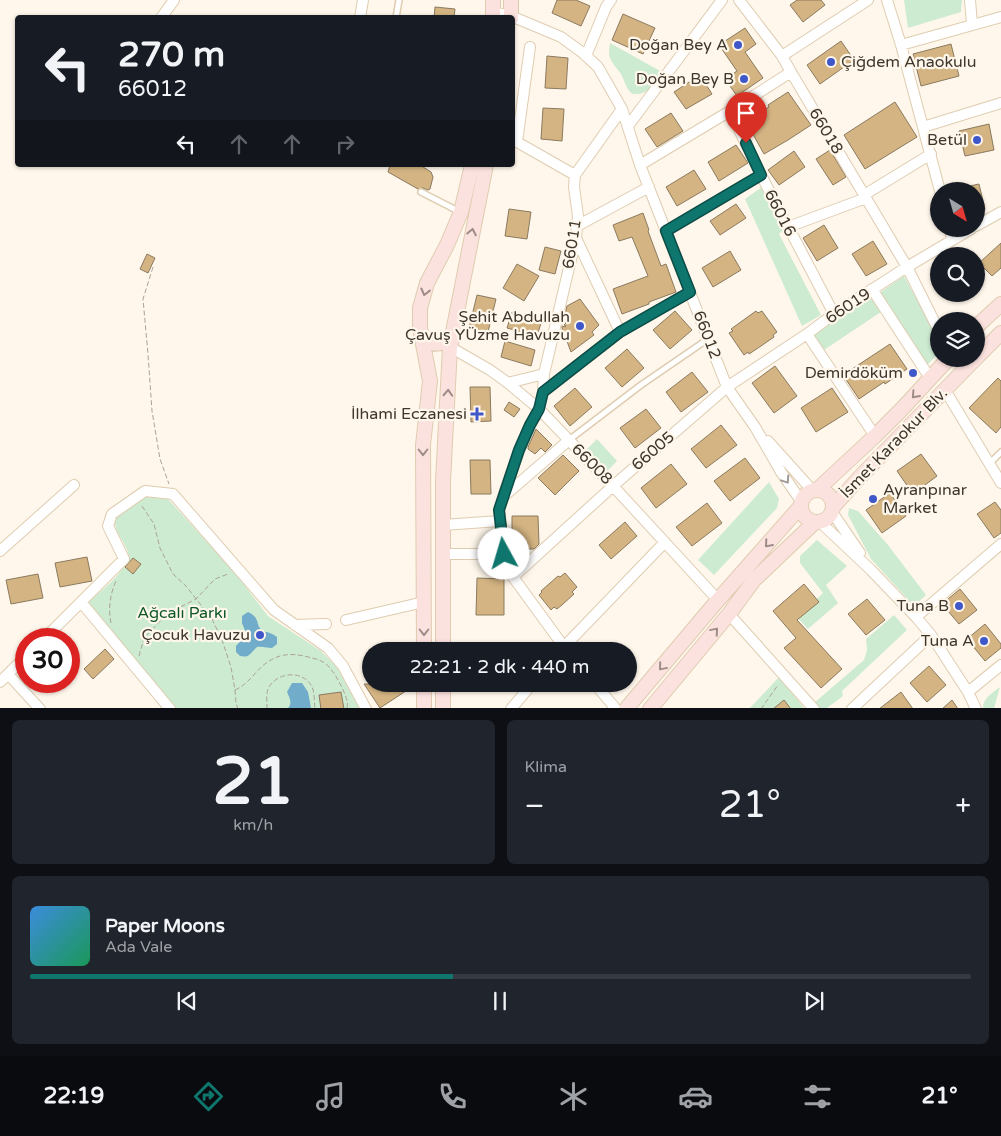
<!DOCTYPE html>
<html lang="tr">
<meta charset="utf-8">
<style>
body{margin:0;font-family:"Varela Round",sans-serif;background:#20242c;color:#f1f3f6;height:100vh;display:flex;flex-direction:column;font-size:19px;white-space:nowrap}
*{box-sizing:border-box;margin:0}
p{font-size:16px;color:#9ea1a6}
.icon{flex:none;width:28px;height:28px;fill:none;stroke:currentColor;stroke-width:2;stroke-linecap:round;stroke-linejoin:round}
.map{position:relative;height:708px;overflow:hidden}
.drawer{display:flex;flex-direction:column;gap:12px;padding:12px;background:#0d0f14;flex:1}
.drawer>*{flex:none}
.top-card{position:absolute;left:15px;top:15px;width:500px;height:152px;border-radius:5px;box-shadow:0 1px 4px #0004;background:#171b24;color:#f1f3f6;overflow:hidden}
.needle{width:32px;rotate:143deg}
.fabs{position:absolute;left:930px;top:182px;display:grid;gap:10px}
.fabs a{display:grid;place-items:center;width:55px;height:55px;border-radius:50%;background:#171b24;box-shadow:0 1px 4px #0004;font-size:25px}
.speed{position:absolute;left:15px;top:628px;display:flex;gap:10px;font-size:25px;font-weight:700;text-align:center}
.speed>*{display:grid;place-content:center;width:65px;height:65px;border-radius:50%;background:#171b24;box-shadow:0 1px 4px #0004;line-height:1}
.speed .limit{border:8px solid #d22;background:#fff;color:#111}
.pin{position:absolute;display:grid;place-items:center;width:42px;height:42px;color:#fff;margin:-51px -21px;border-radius:50% 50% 50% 0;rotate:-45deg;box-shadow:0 0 5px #0007}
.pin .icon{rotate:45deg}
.me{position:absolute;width:55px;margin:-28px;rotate:354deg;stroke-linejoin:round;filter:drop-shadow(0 0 4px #0008)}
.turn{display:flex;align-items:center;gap:18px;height:105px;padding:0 20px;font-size:22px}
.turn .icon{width:65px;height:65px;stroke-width:2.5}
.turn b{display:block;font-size:35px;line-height:42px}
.lanes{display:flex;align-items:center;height:48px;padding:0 20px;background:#0003;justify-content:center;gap:25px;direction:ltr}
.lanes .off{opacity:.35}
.big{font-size:38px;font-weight:600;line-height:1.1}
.drawer .tile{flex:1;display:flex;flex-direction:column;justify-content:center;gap:8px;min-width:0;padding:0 18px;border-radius:8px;background:#20242c}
.drawer .dial{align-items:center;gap:0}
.dial b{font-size:65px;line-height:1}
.song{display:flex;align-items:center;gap:15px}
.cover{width:60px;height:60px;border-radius:8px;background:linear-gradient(135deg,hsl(210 70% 55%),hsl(150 70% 35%))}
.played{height:5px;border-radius:2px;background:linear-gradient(90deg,#0f766e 45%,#363941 45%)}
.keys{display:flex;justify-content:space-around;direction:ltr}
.heat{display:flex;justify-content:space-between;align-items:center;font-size:28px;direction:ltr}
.drawer .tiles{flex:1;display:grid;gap:12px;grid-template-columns:1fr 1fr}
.tile:last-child{grid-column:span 2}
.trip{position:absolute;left:362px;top:642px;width:275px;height:50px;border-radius:25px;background:#171b24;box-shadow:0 1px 4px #0004;font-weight:600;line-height:50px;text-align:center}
.tabs{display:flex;height:80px;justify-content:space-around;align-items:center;background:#090b0e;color:#9ea1a6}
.tabs .icon{width:35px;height:35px}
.tabs .current{color:#0f766e}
.tabs b{font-size:22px;color:#f1f3f6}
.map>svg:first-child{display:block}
</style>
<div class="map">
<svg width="1001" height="709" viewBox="0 0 1001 709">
<rect width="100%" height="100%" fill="#fff7eb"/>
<path fill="#cdebd1" d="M904,0H962L961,12L908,28Z
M610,43L662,72C655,81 650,94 637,94C634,94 633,95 630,92C626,87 624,80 621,74C612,61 607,60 610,43Z
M762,187L783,230L779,234L821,315L802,326L745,199Z
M904,276L939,340V353L927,365L879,293Z
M870,297L881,312L824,350L814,335Z
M597,439L617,461L606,472L585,451Z
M769,482L779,499L777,508L714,575L698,560Z
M146,497L168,499L236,574L268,616L321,651L337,667L359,708H176L87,603C98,593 134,567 127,550C122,537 114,533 115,518Z
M849,508L858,511L888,545L926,595L914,606L871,559L848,515Z
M817,540L847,566L826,585L838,603L808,629L798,618L823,593L800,563V556Z
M894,615L907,630L842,691L843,696L827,708H818L814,703L864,660L867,650L866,639Z
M779,677L804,708L749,709Z
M1000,687L994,708H983C983,698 992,693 1000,687Z"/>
<path fill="#72accb" d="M248,612C261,618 255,625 262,630C267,633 271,632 277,637V644L272,648C267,648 263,646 257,647C250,653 250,658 240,656L236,652V646L243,638L246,633L242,623V616Z
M292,683H302L308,692L311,708H288C293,703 289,697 287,692Z"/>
<path fill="#d4b482" stroke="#8b7a5f" d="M557,0H576L590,6L581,26L552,13Z
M797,0H821L825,5L803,22L790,5Z
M435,7L455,9L454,18H434Z
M623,14L655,28L643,54L612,40Z
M745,28L756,44L745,52L763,78L737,96L725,79L737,71L719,45Z
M841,41L854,60L820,84L807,65Z
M951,44L959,76L921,86L913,54Z
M547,56L568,58L566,89L545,88Z
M700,75L712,94L686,109L674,92Z
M788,92L811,125L788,140L764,154L745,120L769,107L768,105Z
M895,102L917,137L865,169L844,135Z
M543,108L564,109L562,141L541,139Z
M671,113L683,131L657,147L645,129Z
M989,124L994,150L965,156L959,131Z
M736,145L748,163L719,181L708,162Z
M830,150L846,177L833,185L816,159Z
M794,151L805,167L779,185L768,170Z
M390,165H420L431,172L433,177L430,189L428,190L423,188L418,189L388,172Z
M694,170L706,189L677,206L666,187Z
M979,184L985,209L976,211V191H960V188Z
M736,204L746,218L720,235L710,221Z
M509,209L531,212L527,239L505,236Z
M643,213L649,230L648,231L661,266L666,264L676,292L649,302V304L622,314L613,289L648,276L632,237L619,241L613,225Z
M824,225L838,248L817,261L803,238Z
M873,241L887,264L866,276L852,254Z
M1001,243V268L992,276L979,263Z
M545,247L561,251L555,274L539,270Z
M730,251L741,270L713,287L702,268Z
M147,254L155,258L148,273L140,269Z
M517,264L539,276L524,301L503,288Z
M477,295L496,299L488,332L469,328Z
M580,299L599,325L592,332L594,335L571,352L562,328V326L565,327L566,326L564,325L566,323L564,319L567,306Z
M675,311L692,330L670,349L653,330Z
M756,311L758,313L762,311L777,332L773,335L774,337L761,346L749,354L748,352L744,355L729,333L733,331L731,329Z
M512,312L542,320L537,336L507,328Z
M505,341L535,350L531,366L501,357Z
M890,344L907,369L885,384L884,382L859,399L843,375Z
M627,349L644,368L622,387L605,368Z
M775,366L797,396L774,413L752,383Z
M692,372L708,392L681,412L666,392Z
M998,378L1001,381V427L996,433L969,408Z
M470,387H490L491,421L471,422Z
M575,388L592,407L570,426L554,406Z
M832,388L848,412L816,432L801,408Z
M509,402L520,409L514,417L504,410Z
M646,409L661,428L635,448L620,428Z
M721,425L737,445L706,468L691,449Z
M536,429L552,445L545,452L541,448L535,454L528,449V447Z
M921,454L937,476L913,494L897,471Z
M563,455L579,471L555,495L538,478Z
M745,458L760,478L730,501L714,481Z
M470,460H490L491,494H471Z
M671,464L687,484L656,508L641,488Z
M890,493L906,516L882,533L866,510Z
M995,502L1001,510V533L994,538L977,514Z
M707,503L722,523L692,546L676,527Z
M512,516H538L539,544L534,549H512Z
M625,522L637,536L611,559L599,545Z
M87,557L92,581L60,587L55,563Z
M133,558L141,564L133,574L125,567Z
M565,573L577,587L572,592L574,594L563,604L557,609L554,607L551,610L539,595L542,592L541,591L558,576L560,577Z
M38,574L43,598L11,604L6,580Z
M477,578L504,579V615H476Z
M804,584L819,602L797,620L842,669L821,688L784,648L796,638L773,611Z
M960,589L977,610L959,624L942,604Z
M867,599L885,620L866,635L848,614Z
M985,624L1001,644V648L985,661L967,639Z
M105,649L114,659L93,679L84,669Z
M929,666L946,685L927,702L910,683Z
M364,684H415V685L380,708Z
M341,692L344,709H321L319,695Z
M901,692L913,709H879Z
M784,700L791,709H773Z
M952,700L958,709H942Z"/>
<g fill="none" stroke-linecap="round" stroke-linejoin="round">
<g stroke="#dfccb0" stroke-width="8">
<path id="lane" d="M396,18L399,0
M421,192L460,212
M569,440L641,385L708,339
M989,464L1001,452"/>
</g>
<g stroke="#dfccb0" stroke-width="12">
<path id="street" d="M739,0L782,56L791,72L907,267L939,331
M887,0L901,45L940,191
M970,0L972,24
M493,12L511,16L561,37L583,53L598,67L622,109L640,165L727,387L755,427L781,472L801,501
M161,18L174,0
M360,18L363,0
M901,45L1001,17
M530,47L517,142L575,175
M586,56L606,7L611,0
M782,56L868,0
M730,111L761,175L834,314
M628,126L722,0
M923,127L1001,103
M640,165L730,111L791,72
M864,195L931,154
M577,226L649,187
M976,226L1001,212
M788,227L866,198
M950,229L952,240
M666,231L761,175
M576,238L620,332
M872,289L930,378
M807,334L875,436
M450,347L490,370L508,383L539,409L613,486L718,600
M508,383L544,374
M945,390L1001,483
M543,392L544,374L576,238L578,216L574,187L575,175L622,109
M768,441L812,490
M504,496L569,440
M832,512L860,553
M820,522L871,570L916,617L931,635L968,692L976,709
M443,525L500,521
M0,551L74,485
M444,554H504
M513,577L613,486L727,387L807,334L834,314L907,267L971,229
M81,602L170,709
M729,614L814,709
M916,617L1001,544
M346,620L424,602
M295,625L326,624
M44,639L124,559L108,526L112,514L145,491L173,494L274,610L328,648L343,666L366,709
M560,651L665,542
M567,651L513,577L504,554L499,510L506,488L519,451L530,425L539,409L543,392L620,332L690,292
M8,674L40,709
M0,682L26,656
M595,684L616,709
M968,692L1001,665
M511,709L532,684
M852,709L931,635"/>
</g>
<g stroke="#dfccb0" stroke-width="16">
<path id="secondary" d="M493,18V0
M511,18V0
M976,327L1001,304
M423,339C435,346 440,345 452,337
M976,358L1001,333
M818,489L875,436L901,410L948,359
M801 506a16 16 0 1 1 32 0a16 16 0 1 1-32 0Z
M833,507L859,478L975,359
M424,651L423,445L430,381L420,328V308L427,283L447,245L461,212L472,165
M443,651V481L450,347L486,165
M424,684V709
M443,709V684
M626,709L718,600L800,507
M650,709L729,614L754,580L815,522"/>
</g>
<path stroke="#aba397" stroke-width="1" stroke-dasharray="5 2.5" stroke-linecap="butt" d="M153,267L143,299L148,354L152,411L160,459L169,484
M142,506L154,524L160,548L173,574L186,586L212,619L222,640L231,667L235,690L236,703L238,709
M111,623C108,610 110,594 116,581
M139,656L144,638L167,614L196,599L215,579L228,574
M235,690C250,684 257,667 271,660C284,652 298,654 312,658C316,659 320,660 323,662C332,666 345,691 347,701C348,703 347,706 347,709
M267,709C267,702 266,694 268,689C275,673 301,669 311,685C315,691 314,701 315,709
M761,709L778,685"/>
<use href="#lane" stroke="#fff" stroke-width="5"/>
<use href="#street" stroke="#fff" stroke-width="10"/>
<use href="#secondary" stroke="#fce2df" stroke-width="14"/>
</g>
<defs><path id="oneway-chevron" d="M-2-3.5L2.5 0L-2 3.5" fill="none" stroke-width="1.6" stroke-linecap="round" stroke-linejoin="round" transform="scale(1.25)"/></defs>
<g stroke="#9e8c86">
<use href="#oneway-chevron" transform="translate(472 232) rotate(-79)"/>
<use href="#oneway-chevron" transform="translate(425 292) rotate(104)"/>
<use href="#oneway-chevron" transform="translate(448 393) rotate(-87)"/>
<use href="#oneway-chevron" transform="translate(915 395) rotate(132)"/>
<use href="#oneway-chevron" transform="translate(423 452) rotate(90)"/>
<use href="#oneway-chevron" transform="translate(768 544) rotate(131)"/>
<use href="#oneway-chevron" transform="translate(715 631) rotate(-50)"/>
<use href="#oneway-chevron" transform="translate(424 632) rotate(90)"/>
<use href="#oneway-chevron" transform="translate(662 667) rotate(130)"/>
</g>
<use stroke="#9f9b96" href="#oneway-chevron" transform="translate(786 480) rotate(56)"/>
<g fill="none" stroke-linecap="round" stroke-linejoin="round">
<g stroke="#0a4d48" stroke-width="12">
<path id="route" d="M504,554L499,510L519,450L530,425L539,409L543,392L620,332L690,292L666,231L761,175L746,143"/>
</g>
<use href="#route" stroke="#0f766e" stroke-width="9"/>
</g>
<g fill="#4057ca" stroke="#fff7eb" stroke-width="2">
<circle cx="738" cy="45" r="5"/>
<circle cx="831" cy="62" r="5"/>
<circle cx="744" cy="79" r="5"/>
<circle cx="977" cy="140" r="5"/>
<circle cx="580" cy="326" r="5"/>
<circle cx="913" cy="373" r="5"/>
<path d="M474.5 406.5h5v5h5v5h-5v5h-5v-5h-5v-5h5z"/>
<circle cx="873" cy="499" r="5"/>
<circle cx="959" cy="606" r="5"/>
<circle cx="260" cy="635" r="5"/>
<circle cx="984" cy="641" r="5"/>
</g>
<g text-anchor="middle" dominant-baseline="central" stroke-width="4.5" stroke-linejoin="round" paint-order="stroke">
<g font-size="16" fill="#3f372c" stroke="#fff7eb" text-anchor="end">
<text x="728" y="45">Doğan Bey A</text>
<text x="841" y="62" text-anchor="start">Çiğdem Anaokulu</text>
<text x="734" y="79">Doğan Bey B</text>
<text x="967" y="140">Betül</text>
<text x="570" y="317">Şehit Abdullah<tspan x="570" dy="18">Çavuş YÜzme Havuzu</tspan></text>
<text x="903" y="373">Demirdöküm</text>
<text x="467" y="414">İlhami Eczanesi</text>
<text x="883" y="490" text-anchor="start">Ayranpınar<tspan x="883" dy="18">Market</tspan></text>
<text x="949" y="606">Tuna B</text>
<text x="250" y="635">Çocuk Havuzu</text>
<text x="974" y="641">Tuna A</text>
</g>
<g font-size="16" fill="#3f372c" stroke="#fff7eb">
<text transform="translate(826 131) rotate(59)">66018</text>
<text transform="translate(780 213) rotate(63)">66016</text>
<text transform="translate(572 244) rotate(-81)">66011</text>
<text transform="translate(848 306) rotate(-34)">66019</text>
<text transform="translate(707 335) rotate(69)">66012</text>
<text transform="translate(894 443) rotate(-46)">İsmet Karaokur Blv.</text>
<text transform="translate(653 451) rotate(-41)">66005</text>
<text transform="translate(592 464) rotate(45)">66008</text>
</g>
<g font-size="16" fill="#0c5726" stroke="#fff7eb">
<text x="182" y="613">Ağcalı Parkı</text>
</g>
</g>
</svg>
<div class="fabs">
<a><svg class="needle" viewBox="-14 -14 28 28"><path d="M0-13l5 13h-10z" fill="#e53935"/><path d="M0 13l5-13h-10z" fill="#9ea1a6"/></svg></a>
<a><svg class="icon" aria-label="search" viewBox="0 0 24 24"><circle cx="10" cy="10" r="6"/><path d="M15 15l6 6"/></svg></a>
<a><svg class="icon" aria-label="layers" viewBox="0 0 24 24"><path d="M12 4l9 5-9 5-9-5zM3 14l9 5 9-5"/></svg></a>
</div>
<div class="speed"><div class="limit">30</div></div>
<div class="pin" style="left:746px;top:143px;background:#d93025"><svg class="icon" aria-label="arrive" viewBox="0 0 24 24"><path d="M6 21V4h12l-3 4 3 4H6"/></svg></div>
<svg class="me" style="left:504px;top:554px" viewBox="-20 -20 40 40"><circle r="19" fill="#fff"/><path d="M0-13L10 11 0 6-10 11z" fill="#0f766e"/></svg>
<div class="trip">22:21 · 2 dk · 440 m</div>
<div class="top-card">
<div class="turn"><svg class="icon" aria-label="left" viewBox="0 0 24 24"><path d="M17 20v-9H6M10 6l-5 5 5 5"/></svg><div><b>270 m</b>66012</div></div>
<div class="lanes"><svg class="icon" aria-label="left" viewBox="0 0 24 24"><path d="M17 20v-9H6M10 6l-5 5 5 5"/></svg><svg class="icon off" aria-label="ahead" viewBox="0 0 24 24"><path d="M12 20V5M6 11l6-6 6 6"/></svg><svg class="icon off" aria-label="ahead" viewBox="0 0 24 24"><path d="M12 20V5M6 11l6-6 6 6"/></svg><svg class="icon off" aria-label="right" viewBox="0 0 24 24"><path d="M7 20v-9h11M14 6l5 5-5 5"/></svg></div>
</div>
</div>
<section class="drawer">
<div class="tiles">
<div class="tile dial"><b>21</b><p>km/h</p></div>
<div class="tile"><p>Klima</p>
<div class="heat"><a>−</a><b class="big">21°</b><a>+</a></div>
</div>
<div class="tile">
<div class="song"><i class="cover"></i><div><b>Paper Moons</b><p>Ada Vale</p></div></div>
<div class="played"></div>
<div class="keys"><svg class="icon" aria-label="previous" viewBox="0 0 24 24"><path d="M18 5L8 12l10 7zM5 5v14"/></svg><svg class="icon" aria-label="pause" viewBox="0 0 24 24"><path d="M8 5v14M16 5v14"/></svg><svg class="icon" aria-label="next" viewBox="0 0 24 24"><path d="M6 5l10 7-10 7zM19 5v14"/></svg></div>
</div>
</div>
</section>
<nav class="tabs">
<b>22:19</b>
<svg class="icon current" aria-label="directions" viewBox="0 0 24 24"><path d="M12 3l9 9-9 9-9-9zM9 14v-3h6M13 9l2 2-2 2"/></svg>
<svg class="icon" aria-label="music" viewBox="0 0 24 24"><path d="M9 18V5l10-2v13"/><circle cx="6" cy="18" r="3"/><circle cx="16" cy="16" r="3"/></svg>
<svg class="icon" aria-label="phone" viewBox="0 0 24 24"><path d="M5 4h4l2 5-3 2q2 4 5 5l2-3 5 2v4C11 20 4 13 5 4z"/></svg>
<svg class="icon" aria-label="climate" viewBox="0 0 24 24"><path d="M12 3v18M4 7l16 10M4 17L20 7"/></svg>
<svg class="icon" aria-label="car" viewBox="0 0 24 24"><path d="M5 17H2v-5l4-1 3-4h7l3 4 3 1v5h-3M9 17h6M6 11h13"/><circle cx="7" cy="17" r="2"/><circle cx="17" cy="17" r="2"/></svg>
<svg class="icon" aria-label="filters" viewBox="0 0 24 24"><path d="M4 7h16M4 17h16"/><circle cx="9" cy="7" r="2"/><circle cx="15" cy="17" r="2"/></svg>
<b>21°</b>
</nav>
